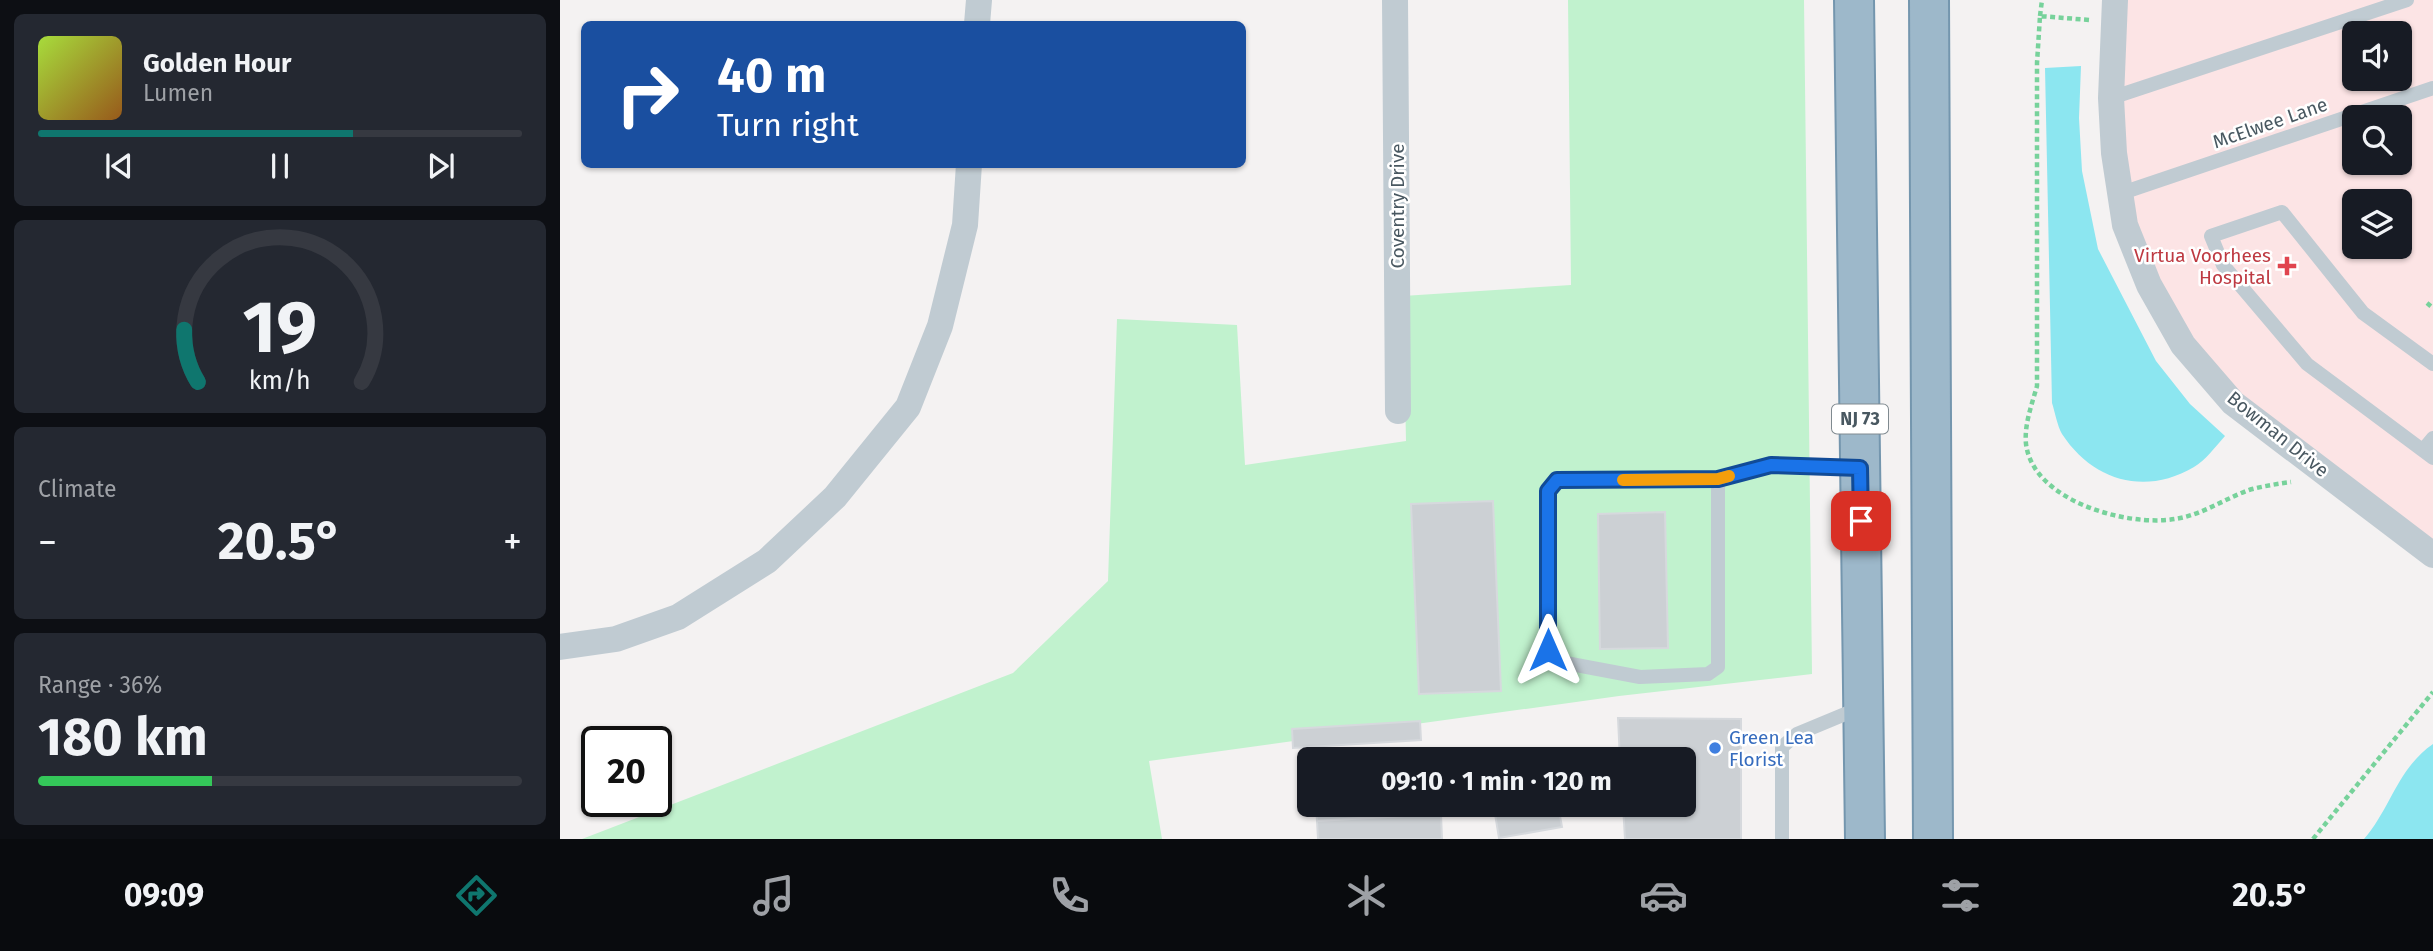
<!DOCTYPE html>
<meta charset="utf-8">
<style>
body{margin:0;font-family:"Fira Sans",sans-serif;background:#242831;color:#f1f3f6;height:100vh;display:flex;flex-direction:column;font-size:26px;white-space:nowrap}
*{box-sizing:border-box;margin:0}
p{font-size:23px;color:#9ea1a6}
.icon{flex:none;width:38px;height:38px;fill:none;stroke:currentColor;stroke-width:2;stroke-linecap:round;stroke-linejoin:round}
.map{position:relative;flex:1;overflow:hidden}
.side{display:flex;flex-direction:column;gap:14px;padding:14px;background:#0d0f14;width:560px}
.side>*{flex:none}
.top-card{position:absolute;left:21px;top:21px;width:665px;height:147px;border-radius:10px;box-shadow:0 2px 5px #0004;background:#1a4fa0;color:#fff;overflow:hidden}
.buttons{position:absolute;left:1782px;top:21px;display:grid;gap:14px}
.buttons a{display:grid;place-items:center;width:70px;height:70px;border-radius:10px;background:#171b24;box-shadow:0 2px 5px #0004;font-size:35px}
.speed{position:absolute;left:21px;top:726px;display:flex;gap:14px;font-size:35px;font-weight:700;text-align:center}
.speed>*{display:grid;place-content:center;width:91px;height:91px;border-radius:50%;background:#171b24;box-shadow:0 2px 5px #0004;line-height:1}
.speed .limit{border:4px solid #111;border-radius:10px;background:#fff;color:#111}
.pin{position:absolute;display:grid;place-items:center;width:60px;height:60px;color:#fff;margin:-30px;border-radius:14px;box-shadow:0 4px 10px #0006}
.me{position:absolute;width:77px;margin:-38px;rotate:0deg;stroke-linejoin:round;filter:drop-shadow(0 0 5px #0008)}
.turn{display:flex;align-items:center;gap:24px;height:147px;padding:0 21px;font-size:32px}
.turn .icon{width:91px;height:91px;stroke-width:2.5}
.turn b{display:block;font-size:49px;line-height:60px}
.big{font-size:52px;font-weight:700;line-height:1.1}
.side .card{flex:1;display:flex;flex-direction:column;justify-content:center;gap:10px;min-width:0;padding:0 24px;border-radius:10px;background:#242831}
.side .dial{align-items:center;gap:0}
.dial svg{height:182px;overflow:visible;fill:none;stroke:#363941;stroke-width:7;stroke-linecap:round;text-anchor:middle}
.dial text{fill:#f1f3f6;stroke:none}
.song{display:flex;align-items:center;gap:21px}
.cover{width:84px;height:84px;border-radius:10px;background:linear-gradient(135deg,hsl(80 70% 55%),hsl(30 70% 35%))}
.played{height:7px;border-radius:4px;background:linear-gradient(90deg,#0f766e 65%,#363941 65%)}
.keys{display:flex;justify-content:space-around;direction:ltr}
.heat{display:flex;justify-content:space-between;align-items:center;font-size:38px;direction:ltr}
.charge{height:10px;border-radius:5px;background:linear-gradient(90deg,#34c759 36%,#363941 0)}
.trip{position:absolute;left:737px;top:747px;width:399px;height:70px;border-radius:10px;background:#171b24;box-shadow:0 2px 5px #0004;font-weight:700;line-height:70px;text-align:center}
.dock{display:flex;height:112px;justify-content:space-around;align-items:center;background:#090b0e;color:#9ea1a6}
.dock .icon{width:49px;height:49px}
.dock .active{color:#0f766e}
.dock b{font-size:32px;color:#f1f3f6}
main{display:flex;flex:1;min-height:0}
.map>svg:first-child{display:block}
</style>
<main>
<section class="side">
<div class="card">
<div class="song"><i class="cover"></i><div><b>Golden Hour</b><p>Lumen</p></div></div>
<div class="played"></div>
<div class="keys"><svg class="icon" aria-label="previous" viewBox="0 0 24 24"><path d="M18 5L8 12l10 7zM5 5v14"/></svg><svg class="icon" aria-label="pause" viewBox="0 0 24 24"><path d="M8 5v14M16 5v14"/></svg><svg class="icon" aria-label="next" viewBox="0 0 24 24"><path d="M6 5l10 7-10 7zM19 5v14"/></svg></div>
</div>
<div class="card dial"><svg viewBox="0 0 100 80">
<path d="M14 69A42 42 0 1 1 86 69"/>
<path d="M14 69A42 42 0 0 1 8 46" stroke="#0f766e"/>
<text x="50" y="56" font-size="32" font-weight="700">19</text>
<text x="50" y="72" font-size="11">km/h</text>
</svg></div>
<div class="card"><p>Climate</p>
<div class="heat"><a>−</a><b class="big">20.5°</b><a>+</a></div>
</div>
<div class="card"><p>Range · 36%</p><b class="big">180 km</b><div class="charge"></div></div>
</section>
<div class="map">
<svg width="1873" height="839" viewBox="0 0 1873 839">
<rect width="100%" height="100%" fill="#f4f2f2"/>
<path fill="#fce4e5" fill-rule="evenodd" d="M1555,0H1873V555L1673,403L1565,225ZM1794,33H1839V79H1794ZM1794,117H1839V163H1794ZM1794,201H1839V247H1794Z"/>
<path fill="#c1f2ce" d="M1008,0H1244L1252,674L1059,696L589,761L602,839H22L453,673L548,581L557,319L677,325L685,465L846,441L843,296L1011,285Z"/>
<path fill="#8ce6f0" d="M1521,66L1519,118L1522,171L1538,249L1596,361L1630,404L1665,436C1656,446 1645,461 1634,467C1585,496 1533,481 1502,434C1497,425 1495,412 1492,403L1485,68Z
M1873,744V839H1804C1831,808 1837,769 1873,744Z"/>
<path fill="#ccd0d4" stroke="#d6d9dd" stroke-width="2" d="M933,501L941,691L859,694L851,504Z
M1105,512L1108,648L1040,649L1038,514Z
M1058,718L1181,719V839H1065L1063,805H1124V760H1060Z
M860,721L861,740L733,748L732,729Z
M1056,754V760H996Z
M756,805H881L882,812L757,821Z
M985,805H998L1002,827L939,838L935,814Z
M881,814L882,839H758L757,821Z"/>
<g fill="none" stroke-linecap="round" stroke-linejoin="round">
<g stroke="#7496ae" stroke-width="42">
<path id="trunk" d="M1294,0L1305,839
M1369,0L1373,839"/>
</g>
<path stroke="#77d29b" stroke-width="4.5" stroke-dasharray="5 3.5" stroke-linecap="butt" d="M1480,16L1482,0
M1529,20L1480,16L1477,63V386C1472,404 1464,425 1466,444C1473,501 1567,527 1615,519C1642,515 1664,499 1689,490C1703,486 1717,484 1731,482
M1867,303L1873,308
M1753,839L1873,692"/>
<path stroke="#c0cbd2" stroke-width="14" d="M1551,98L1847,0
M1559,194L1873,88
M1873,364L1803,313L1722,212L1651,236L1663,265L1747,364L1873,458
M1863,450L1873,438
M1158,479V667L1148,674L1080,677L995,661L988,650V491L997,480L1158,479L1211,465L1299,468
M1222,839V747L1237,734L1302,707"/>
<path stroke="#c0cbd2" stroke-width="26" d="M835,0L838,411
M1555,0L1551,98L1554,153L1565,225L1589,285L1623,345L1673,403L1873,555
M417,24L419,0
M0,647L56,639L118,617L207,561L275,497L348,407L380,326L405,225L409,164"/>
<use href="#trunk" stroke="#9db8ca" stroke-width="38"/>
</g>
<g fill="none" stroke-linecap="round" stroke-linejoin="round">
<g stroke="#114b97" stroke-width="18">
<path id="route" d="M988,650V491L997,480L1158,479L1211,465L1300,468L1301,521"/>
</g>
<use href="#route" stroke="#1a73e8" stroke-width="12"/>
<path stroke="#f59e0b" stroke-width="12" d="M1063,480L1158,479L1169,476"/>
</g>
<path fill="#e0444e" stroke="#fff" stroke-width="2.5" d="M1723.5 255.5h7v7h7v7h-7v7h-7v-7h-7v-7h7z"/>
<circle fill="#3f7fe0" stroke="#fff" stroke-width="2.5" cx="1155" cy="748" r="7"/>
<g text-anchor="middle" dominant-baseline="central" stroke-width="5" stroke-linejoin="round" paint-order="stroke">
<rect fill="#fff" stroke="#808a90" stroke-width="2" x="1272" y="404.5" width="56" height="29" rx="5"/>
<g font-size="18" font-weight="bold" fill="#495861">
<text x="1300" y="419">NJ 73</text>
</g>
<g font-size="19" fill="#495861" stroke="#fff">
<text transform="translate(1710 123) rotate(-19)">McElwee Lane</text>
<text transform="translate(837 206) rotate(-90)">Coventry Drive</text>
<text transform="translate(1718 434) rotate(39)">Bowman Drive</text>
</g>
<g font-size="19" fill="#be3a42" stroke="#fff" text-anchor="end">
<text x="1711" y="255">Virtua Voorhees<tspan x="1711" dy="22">Hospital</tspan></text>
</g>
<g font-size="19" fill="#366cbe" stroke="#fff" text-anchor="start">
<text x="1169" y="737">Green Lea<tspan x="1169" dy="22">Florist</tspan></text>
</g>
</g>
</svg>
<div class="buttons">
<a><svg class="icon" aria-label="sound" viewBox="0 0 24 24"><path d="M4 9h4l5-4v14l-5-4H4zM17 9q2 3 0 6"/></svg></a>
<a><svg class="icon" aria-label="search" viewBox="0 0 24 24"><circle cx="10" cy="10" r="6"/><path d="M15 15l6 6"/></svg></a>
<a><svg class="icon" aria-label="layers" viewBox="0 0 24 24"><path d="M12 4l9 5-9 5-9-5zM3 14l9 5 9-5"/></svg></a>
</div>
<div class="speed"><div class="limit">20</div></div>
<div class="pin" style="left:1301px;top:521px;background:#d93025"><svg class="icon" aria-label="arrive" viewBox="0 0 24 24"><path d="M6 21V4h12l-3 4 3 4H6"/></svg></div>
<svg class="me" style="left:988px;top:650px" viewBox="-20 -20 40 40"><path d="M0-17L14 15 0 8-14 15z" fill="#1a73e8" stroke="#fff" stroke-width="4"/></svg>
<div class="trip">09:10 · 1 min · 120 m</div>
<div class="top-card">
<div class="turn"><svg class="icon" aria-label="right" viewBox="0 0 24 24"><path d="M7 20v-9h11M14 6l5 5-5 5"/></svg><div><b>40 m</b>Turn right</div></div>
</div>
</div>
</main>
<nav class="dock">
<b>09:09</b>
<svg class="icon active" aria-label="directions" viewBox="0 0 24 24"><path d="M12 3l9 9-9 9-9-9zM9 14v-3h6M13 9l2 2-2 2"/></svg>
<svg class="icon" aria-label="music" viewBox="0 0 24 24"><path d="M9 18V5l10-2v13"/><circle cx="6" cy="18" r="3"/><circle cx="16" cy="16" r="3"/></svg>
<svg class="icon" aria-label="phone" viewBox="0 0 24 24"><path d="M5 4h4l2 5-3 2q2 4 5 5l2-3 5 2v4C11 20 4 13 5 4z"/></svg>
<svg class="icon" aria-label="climate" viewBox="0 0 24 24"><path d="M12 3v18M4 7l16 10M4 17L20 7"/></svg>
<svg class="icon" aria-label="car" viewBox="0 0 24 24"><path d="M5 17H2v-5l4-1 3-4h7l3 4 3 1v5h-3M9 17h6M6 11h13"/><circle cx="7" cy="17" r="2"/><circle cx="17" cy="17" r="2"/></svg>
<svg class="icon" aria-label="filters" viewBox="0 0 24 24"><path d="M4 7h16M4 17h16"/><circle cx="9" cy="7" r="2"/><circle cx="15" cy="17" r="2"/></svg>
<b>20.5°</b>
</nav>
